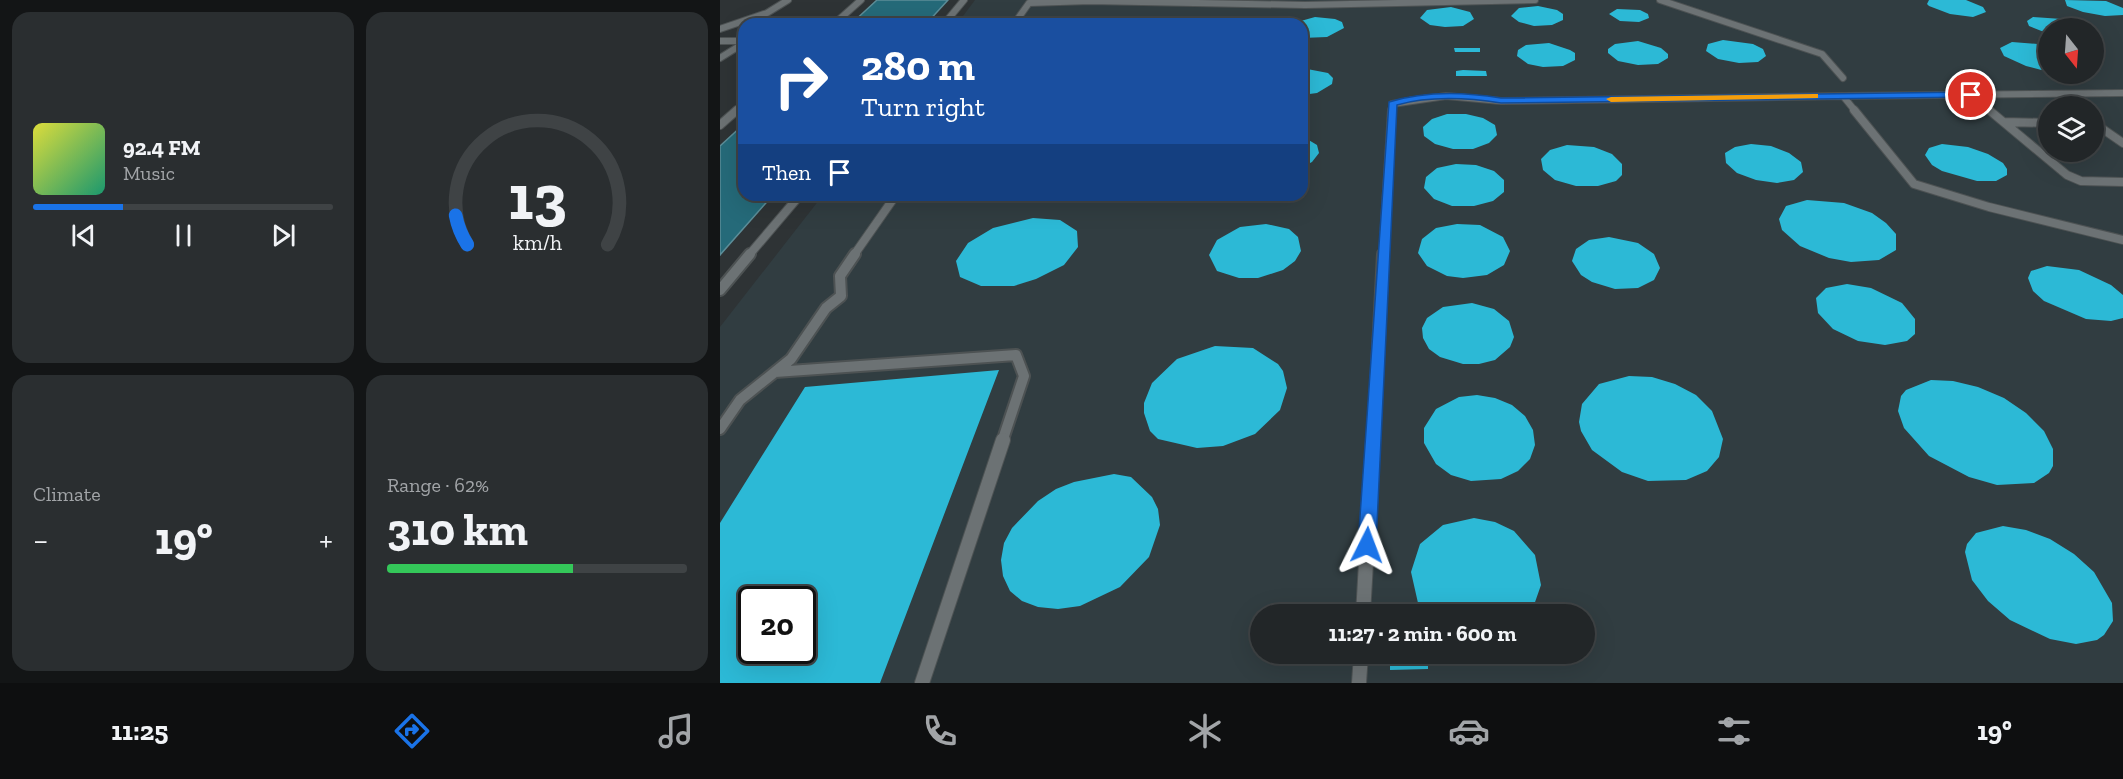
<!DOCTYPE html>
<meta charset="utf-8">
<style>
body{margin:0;font-family:"Zilla Slab",serif;background:#2a2e30;color:#f1f3f6;height:100vh;display:flex;flex-direction:column;font-size:22px;white-space:nowrap}
*{box-sizing:border-box;margin:0}
p{font-size:20px;color:#a2a5a8}
.icon{flex:none;width:33px;height:33px;fill:none;stroke:currentColor;stroke-width:2;stroke-linecap:round;stroke-linejoin:round}
.map{position:relative;flex:1;overflow:hidden}
.side{display:flex;flex-direction:column;gap:12px;padding:12px;background:#131516;width:720px}
.side>*{flex:none}
.hud{position:absolute;left:18px;top:18px;width:570px;height:183px;border-radius:18px;box-shadow:0 6px 24px #0002,0 0 0 2px #3f4345;background:#1a4fa0;color:#fff;overflow:hidden}
.needle{width:39px;rotate:163deg}
.buttons{position:absolute;left:1318px;top:18px;display:grid;gap:12px}
.buttons a{display:grid;place-items:center;width:66px;height:66px;border-radius:50%;background:#222628;box-shadow:0 6px 24px #0002,0 0 0 2px #3f4345;font-size:30px}
.speed{position:absolute;left:18px;top:586px;display:flex;gap:12px;font-size:30px;font-weight:700;text-align:center}
.speed>*{display:grid;place-content:center;width:78px;height:78px;border-radius:50%;background:#222628;box-shadow:0 6px 24px #0002,0 0 0 2px #3f4345;line-height:1}
.speed .limit{border:3px solid #111;border-radius:9px;background:#fff;color:#111}
.pin{position:absolute;display:grid;place-items:center;width:51px;height:51px;color:#fff;margin:-26px;border:3px solid #fff;border-radius:50%;box-shadow:0 2px 6px #0007}
.me{position:absolute;width:66px;margin:-33px;rotate:3deg;stroke-linejoin:round;filter:drop-shadow(0 0 4px #0008)}
.turn{display:flex;align-items:center;gap:21px;height:126px;padding:0 24px;font-size:27px}
.turn .icon{width:78px;height:78px;stroke-width:2.5}
.turn b{display:block;font-size:42px;line-height:51px}
.then{display:flex;align-items:center;height:57px;padding:0 24px;background:#0003;gap:12px;font-size:22px}
.big{font-size:45px;font-weight:700;line-height:1.1}
.side .widget{flex:1;display:flex;flex-direction:column;justify-content:center;gap:9px;min-width:0;padding:0 21px;border-radius:18px;background:#2a2e30}
.side .dial{align-items:center;gap:0}
.dial svg{height:156px;overflow:visible;fill:none;stroke:#3f4345;stroke-width:7;stroke-linecap:round;text-anchor:middle}
.dial text{fill:#f1f3f6;stroke:none}
.song{display:flex;align-items:center;gap:18px}
.cover{width:72px;height:72px;border-radius:9px;background:linear-gradient(135deg,hsl(60 70% 55%),hsl(160 70% 35%))}
.played{height:6px;border-radius:3px;background:linear-gradient(90deg,#1a73e8 30%,#3f4345 30%)}
.keys{display:flex;justify-content:space-around;direction:ltr}
.heat{display:flex;justify-content:space-between;align-items:center;font-size:33px;direction:ltr}
.charge{height:9px;border-radius:4px;background:linear-gradient(90deg,#34c759 62%,#3f4345 0)}
.side .tiles{flex:1;display:grid;gap:12px;grid-template-columns:repeat(2,1fr)}
.trip{position:absolute;left:530px;top:604px;width:345px;height:60px;border-radius:30px;background:#222628;box-shadow:0 6px 24px #0002,0 0 0 2px #3f4345;font-weight:700;line-height:60px;text-align:center}
.tabs{display:flex;height:96px;justify-content:space-around;align-items:center;background:#0e0f10;color:#a2a5a8}
.tabs .icon{width:42px;height:42px}
.tabs .selected{color:#1a73e8}
.tabs b{font-size:27px;color:#f1f3f6}
main{display:flex;flex:1;min-height:0}
.map>svg:first-child{display:block}
</style>
<main>
<section class="side">
<div class="tiles">
<div class="widget">
<div class="song"><i class="cover"></i><div><b>92.4 FM</b><p>Music</p></div></div>
<div class="played"></div>
<div class="keys"><svg class="icon" aria-label="previous" viewBox="0 0 24 24"><path d="M18 5L8 12l10 7zM5 5v14"/></svg><svg class="icon" aria-label="pause" viewBox="0 0 24 24"><path d="M8 5v14M16 5v14"/></svg><svg class="icon" aria-label="next" viewBox="0 0 24 24"><path d="M6 5l10 7-10 7zM19 5v14"/></svg></div>
</div>
<div class="widget dial"><svg viewBox="0 0 100 80">
<path d="M14 69A42 42 0 1 1 86 69"/>
<path d="M14 69A42 42 0 0 1 8 54" stroke="#1a73e8"/>
<text x="50" y="56" font-size="32" font-weight="700">13</text>
<text x="50" y="72" font-size="11">km/h</text>
</svg></div>
<div class="widget"><p>Climate</p>
<div class="heat"><a>−</a><b class="big">19°</b><a>+</a></div>
</div>
<div class="widget"><p>Range · 62%</p><b class="big">310 km</b><div class="charge"></div></div>
</div>
</section>
<div class="map">
<svg width="1403" height="683" viewBox="0 0 1403 683">
<rect width="100%" height="100%" fill="#2e3335"/>
<path fill="#313d41" fill-rule="evenodd" d="M255,0H1403V683H0V327L103,195H582V24H237ZM1329,28H1374V74H1329ZM1329,106H1374V152H1329ZM32,600H82V651H32ZM540,615H864V654H540Z"/>
<path fill="#256a79" stroke="#5c8d98" stroke-width="1.5" d="M157,0H228L206,24H131Z
M24,124V195H53L0,255V146Z"/>
<path fill="#2cb9d6" fill-rule="evenodd" d="M1209,0H1246L1263,7L1266,12L1253,17L1230,14L1209,6L1207,4Z
M1345,0L1386,1L1403,8V15L1385,16L1363,12L1347,6Z
M818,6L837,10L843,14V20L832,25L814,26L799,22L791,16L799,8Z
M731,7L750,12L754,19L743,26L725,27L710,25L700,18L707,10Z
M897,9L920,10L928,14L929,18L919,22L900,21L889,14Z
M455,16L468,18L475,24H418L431,19Z
M595,17L615,19L622,22L624,28L607,37L582,38V24H570Z
M1313,17L1342,19L1369,28H1329V34L1309,26L1307,21Z
M1003,40L1033,44L1043,49L1046,56L1038,62L1019,63L998,59L986,51L988,44Z
M918,41L941,48L948,54V58L938,64L918,65L898,61L888,53V49L895,44Z
M1292,42L1329,45V72L1306,66L1284,56L1280,48Z
M829,43L850,50L855,53V60L843,66L823,67L808,64L797,56L798,50L806,45Z
M734,48H760V52H735Z
M582,68L608,73L613,78L612,84L597,93L582,95Z
M743,70L766,71L767,76H736V71Z
M727,114H746L763,118L775,125L777,135L769,143L753,149H733L715,144L704,136L703,127L712,119Z
M582,136L597,145L599,153L592,162L582,167Z
M1031,144L1051,146L1069,153L1081,162L1083,172L1074,180L1057,183L1036,180L1017,173L1006,163L1005,153L1015,147Z
M1222,144L1248,147L1268,154L1283,163L1287,169V175L1276,181H1257L1222,171L1212,165L1205,155L1209,148Z
M847,145L874,147L892,154L902,164V175L896,181L878,186H856L835,180L823,170L821,159L830,150Z
M736,164L756,165L774,171L784,180V192L773,201L754,206H732L714,199L704,188L706,177L717,168Z
M1087,200L1124,203L1152,213L1166,223L1176,234V250L1159,260L1131,262L1109,258L1080,246L1062,230L1059,219L1066,206Z
M313,218L340,220L357,231L358,247L344,265L316,279L294,286H261L240,277L236,261L248,243L273,228Z
M546,224L569,229L578,237L581,251L575,261L563,270L538,278H519L497,271L489,255L497,240L520,227Z
M737,224L760,225L783,237L790,251L784,265L767,275L743,278L727,276L707,266L698,253L702,239L716,228Z
M889,237L918,243L934,254L940,268L934,280L918,288L895,289L872,282L861,275L852,261L856,249L869,240Z
M1327,266L1359,270L1391,285L1403,295V318L1391,321L1366,319L1324,301L1313,291L1308,278L1311,271Z
M1127,284L1151,288L1182,303L1195,319V334L1187,341L1165,345L1138,341L1113,329L1098,313L1096,298L1106,288Z
M752,303L774,309L789,321L794,337L790,347L775,360L759,364H743L720,357L709,349L703,338L702,328L707,318L723,307Z
M495,346L533,348L558,364L563,371L567,388L560,410L535,434L503,446L477,448L438,439L430,431L424,413V403L432,383L457,359Z
M279,370L160,683H0V523L85,387ZM32,600H82V651H32Z
M909,376L932,377L955,384L976,395L992,411L1003,439L999,457L987,471L966,480L928,481L902,472L872,450L861,431L859,422L862,404L879,384Z
M1211,380L1233,381L1258,387L1284,398L1306,413L1324,431L1333,449V466L1329,473L1314,483L1277,485L1249,477L1209,456L1184,428L1178,411L1181,396L1186,390Z
M757,395L775,398L792,405L805,416L813,430L815,445L810,459L798,471L781,479L751,481L731,475L716,464L704,443V428L716,409L739,397Z
M394,474L411,477L432,497L438,509L440,525L429,557L400,587L360,606L338,609L318,607L302,601L290,591L283,576L281,560L284,543L292,528L318,501L336,489L354,482Z
M754,518L775,522L794,531L815,555L821,585L814,605L807,615H708L698,603L691,572L700,544L723,525Z
M1283,526L1306,530L1330,539L1354,554L1374,572L1392,603L1393,621L1384,635L1377,640L1356,644L1330,639L1290,620L1268,601L1252,580L1245,552L1247,544L1256,533Z
M670,654H708V669L670,670Z"/>
<g fill="none" stroke-linecap="round" stroke-linejoin="round">
<g stroke="#4d5253" stroke-width="8">
<path id="service-far3" d="M940,0L1102,54L1123,78
M114,24L141,0
M224,24L244,0
M294,24L309,3L370,1L585,5L815,0
M0,29L47,13L68,0
M0,41H24
M0,58L24,43
M1251,95L1271,112
M1123,96L1403,93
M15,112L24,104
M672,112V104L726,96L781,101L1123,96L1136,112"/>
</g>
<g stroke="#4d5253" stroke-width="10">
<path id="service-far2" d="M1134,110L1194,184L1269,207L1403,240
M1269,110L1347,175L1361,181L1403,182
M1284,122L1329,123
M1374,123L1403,143
M0,125L17,110
M29,255L80,195
M134,255L176,195
M663,255L672,110"/>
</g>
<g stroke="#4d5253" stroke-width="14">
<path id="service-far1" d="M0,290L30,254
M55,372L296,355L304,376L282,442
M0,429L20,400L71,359L106,308L121,296L120,276L135,254
M653,442L663,254"/>
</g>
<g stroke="#4d5253" stroke-width="16">
<path id="service" d="M643,615L653,440
M202,683L283,440
M639,683L641,654"/>
</g>
<use href="#service-far3" stroke="#6c7274" stroke-width="6"/>
<use href="#service-far2" stroke="#6c7274" stroke-width="8"/>
<use href="#service-far1" stroke="#6c7274" stroke-width="10"/>
<use href="#service" stroke="#6c7274" stroke-width="14"/>
</g>
<path fill="#1a73e8" stroke="#114b97" stroke-width="1.5" d="M1251,92L1254,93V97L781,103C749,98 709,96 677,105L656,545L653,551L647,553L641,551L638,545L669,102C704,91 745,92 781,98Z"/>
<path fill="#f59e0b" d="M1095,94H1098V98L891,102L886,99L891,97Z"/>
</svg>
<div class="buttons">
<a><svg class="needle" viewBox="-14 -14 28 28"><path d="M0-13l5 13h-10z" fill="#e53935"/><path d="M0 13l5-13h-10z" fill="#a2a5a8"/></svg></a>
<a><svg class="icon" aria-label="layers" viewBox="0 0 24 24"><path d="M12 4l9 5-9 5-9-5zM3 14l9 5 9-5"/></svg></a>
</div>
<div class="speed"><div class="limit">20</div></div>
<div class="pin" style="left:1251px;top:95px;background:#d93025"><svg class="icon" aria-label="arrive" viewBox="0 0 24 24"><path d="M6 21V4h12l-3 4 3 4H6"/></svg></div>
<svg class="me" style="left:647px;top:545px" viewBox="-20 -20 40 40"><path d="M0-17L14 15 0 8-14 15z" fill="#1a73e8" stroke="#fff" stroke-width="4"/></svg>
<div class="trip">11:27 · 2 min · 600 m</div>
<div class="hud">
<div class="turn"><svg class="icon" aria-label="right" viewBox="0 0 24 24"><path d="M7 20v-9h11M14 6l5 5-5 5"/></svg><div><b>280 m</b>Turn right</div></div>
<div class="then">Then<svg class="icon" aria-label="arrive" viewBox="0 0 24 24"><path d="M6 21V4h12l-3 4 3 4H6"/></svg></div>
</div>
</div>
</main>
<nav class="tabs">
<b>11:25</b>
<svg class="icon selected" aria-label="directions" viewBox="0 0 24 24"><path d="M12 3l9 9-9 9-9-9zM9 14v-3h6M13 9l2 2-2 2"/></svg>
<svg class="icon" aria-label="music" viewBox="0 0 24 24"><path d="M9 18V5l10-2v13"/><circle cx="6" cy="18" r="3"/><circle cx="16" cy="16" r="3"/></svg>
<svg class="icon" aria-label="phone" viewBox="0 0 24 24"><path d="M5 4h4l2 5-3 2q2 4 5 5l2-3 5 2v4C11 20 4 13 5 4z"/></svg>
<svg class="icon" aria-label="climate" viewBox="0 0 24 24"><path d="M12 3v18M4 7l16 10M4 17L20 7"/></svg>
<svg class="icon" aria-label="car" viewBox="0 0 24 24"><path d="M5 17H2v-5l4-1 3-4h7l3 4 3 1v5h-3M9 17h6M6 11h13"/><circle cx="7" cy="17" r="2"/><circle cx="17" cy="17" r="2"/></svg>
<svg class="icon" aria-label="filters" viewBox="0 0 24 24"><path d="M4 7h16M4 17h16"/><circle cx="9" cy="7" r="2"/><circle cx="15" cy="17" r="2"/></svg>
<b>19°</b>
</nav>
